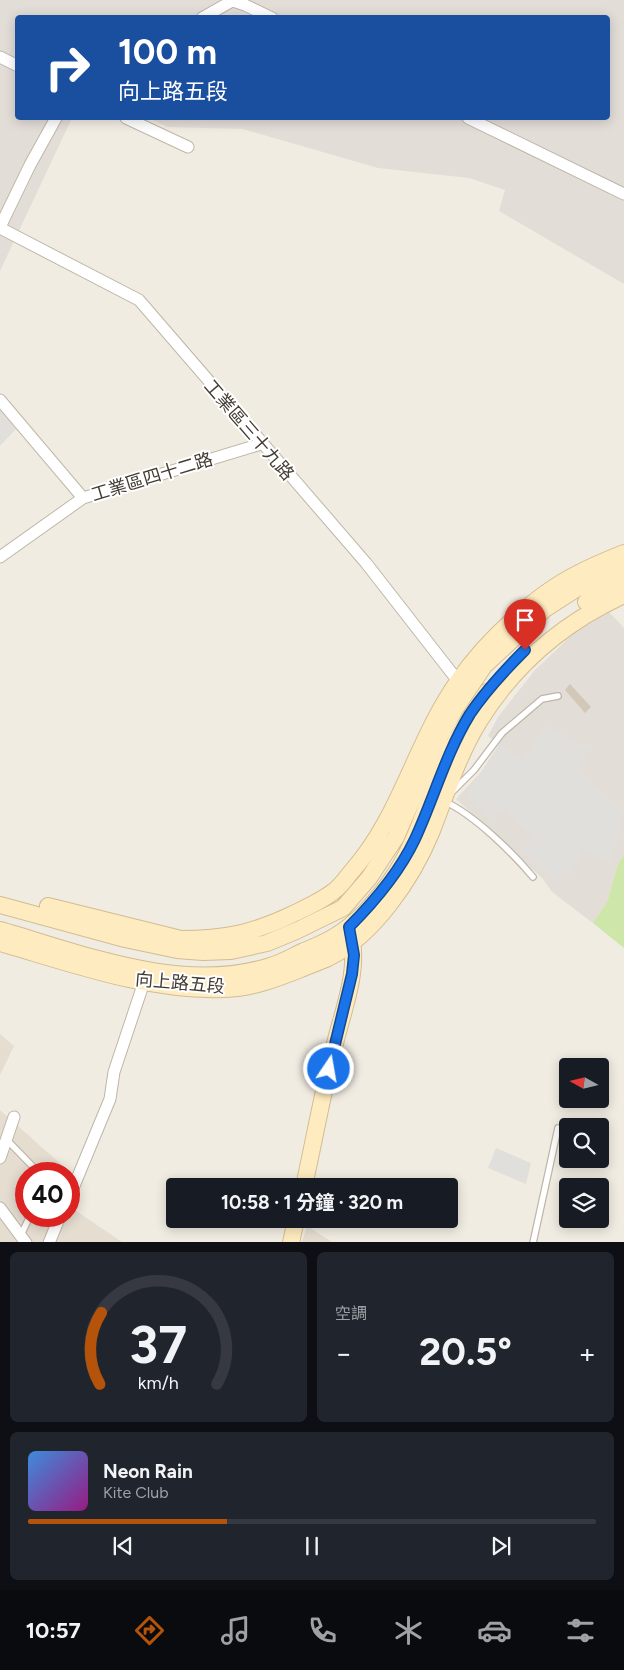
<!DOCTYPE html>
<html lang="zh-TW">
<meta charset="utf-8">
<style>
body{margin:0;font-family:Figtree,"Noto Sans TC",sans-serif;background:#20242c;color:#f1f3f6;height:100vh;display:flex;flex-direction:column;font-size:19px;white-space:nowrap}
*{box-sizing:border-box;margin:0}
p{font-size:16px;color:#9ea1a6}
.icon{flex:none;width:28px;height:28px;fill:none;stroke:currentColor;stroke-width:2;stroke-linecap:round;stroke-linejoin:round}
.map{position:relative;height:1242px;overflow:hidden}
.panel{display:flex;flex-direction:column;gap:10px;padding:10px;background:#0d0f14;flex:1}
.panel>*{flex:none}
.banner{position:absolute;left:15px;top:15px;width:595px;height:105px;border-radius:5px;box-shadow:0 2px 12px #0003;background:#1a4fa0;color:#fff;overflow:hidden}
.needle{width:32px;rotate:278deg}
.buttons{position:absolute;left:559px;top:1058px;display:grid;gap:10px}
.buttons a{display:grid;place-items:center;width:50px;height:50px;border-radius:5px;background:#171b24;box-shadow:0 2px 12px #0003;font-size:25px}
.speed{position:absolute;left:15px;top:1162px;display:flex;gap:10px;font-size:25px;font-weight:700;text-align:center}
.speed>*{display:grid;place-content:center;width:65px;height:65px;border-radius:50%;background:#171b24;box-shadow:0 2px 12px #0003;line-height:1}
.speed .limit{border:8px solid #d22;background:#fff;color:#111}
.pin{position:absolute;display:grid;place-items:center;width:42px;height:42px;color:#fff;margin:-51px -21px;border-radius:50% 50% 50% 0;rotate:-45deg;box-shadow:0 0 5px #0007}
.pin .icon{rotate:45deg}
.me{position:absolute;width:55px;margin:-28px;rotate:12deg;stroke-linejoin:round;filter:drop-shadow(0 0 4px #0008)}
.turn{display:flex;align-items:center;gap:18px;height:105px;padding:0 20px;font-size:22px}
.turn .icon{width:65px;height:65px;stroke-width:2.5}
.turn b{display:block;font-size:35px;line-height:42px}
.big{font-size:38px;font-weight:700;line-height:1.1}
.panel .card{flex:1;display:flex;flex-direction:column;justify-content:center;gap:8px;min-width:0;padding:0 18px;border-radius:8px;background:#20242c}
.panel .dial{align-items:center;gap:0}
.dial svg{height:130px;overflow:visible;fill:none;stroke:#363941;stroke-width:7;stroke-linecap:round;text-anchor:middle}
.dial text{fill:#f1f3f6;stroke:none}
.song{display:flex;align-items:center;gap:15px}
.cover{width:60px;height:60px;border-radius:8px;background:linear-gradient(135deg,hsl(210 70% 55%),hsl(310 70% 35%))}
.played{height:5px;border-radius:2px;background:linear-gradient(90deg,#b45309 35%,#363941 35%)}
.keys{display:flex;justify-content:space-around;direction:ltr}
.heat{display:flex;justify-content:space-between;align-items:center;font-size:28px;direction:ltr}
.panel .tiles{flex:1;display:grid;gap:10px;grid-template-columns:1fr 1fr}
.card:last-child{grid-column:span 2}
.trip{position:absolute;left:166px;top:1178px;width:292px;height:50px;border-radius:5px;background:#171b24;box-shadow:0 2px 12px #0003;font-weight:700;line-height:50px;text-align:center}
.menu{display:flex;height:80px;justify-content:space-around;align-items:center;background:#090b0e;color:#9ea1a6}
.menu .icon{width:35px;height:35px}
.menu .selected{color:#b45309}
.menu b{font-size:22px;color:#f1f3f6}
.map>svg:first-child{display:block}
</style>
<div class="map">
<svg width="624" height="1243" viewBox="0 0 624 1243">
<rect width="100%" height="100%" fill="#f1ece2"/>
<path fill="#e5ddd0" d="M0,1034L14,1046L0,1075Z
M0,1110L80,1181L69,1205V1174H26V1216H69V1206L122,1242H0Z
M307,1226L332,1242H302Z"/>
<path fill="#e3ddd8" d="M0,0H624V284L499,211L505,190L469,178L378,168L243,129L167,127L149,118H608V18H18V118H72L0,271Z
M609,612L624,628V854L618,864L607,902L593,923L552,892L543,879L456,799L480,773L501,745L488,736L498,717L535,670L572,635Z"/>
<path fill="#cfe6aa" d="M624,854V948L593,923L607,902L618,864Z"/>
<path fill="#e1dfdb" d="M0,409L16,429L0,446Z
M547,725L586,749L576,773L624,811L609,862L583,850L571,874L563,873L558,882L522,848L533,837L503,808L492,819L466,795L500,743L522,760Z
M496,1148L531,1163L526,1184L488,1168Z"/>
<path fill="#d3c7b8" d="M570,684L591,707L585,713L565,690Z"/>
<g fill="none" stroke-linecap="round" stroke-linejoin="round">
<g stroke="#bfb6a8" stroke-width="8">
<path id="lane" d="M453,791L474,770L502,733L542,699L558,696
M444,801C474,815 511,851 533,877
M7,1140L40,1174
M21,1235L30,1216
M533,1243L558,1128"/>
</g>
<g stroke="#bfb6a8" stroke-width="13">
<path id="street" d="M230,0L245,5L272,18
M202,18L232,1
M0,57L18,66
M126,118L188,147
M468,118L624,194
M0,227L30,165L56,118
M0,228L139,300L366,563L458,681
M0,400L83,498
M0,557L83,498L261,444
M0,1158L14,1117
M69,1198L110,1099L114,1072L144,982
M0,1208L26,1243
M49,1243L60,1216"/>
</g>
<g stroke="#d2bd92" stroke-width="18">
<path id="secondary" d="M586,602L613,586L624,583
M0,905L125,939L177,950L203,952L231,951L267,943L296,931L343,908L369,878L396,837L440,736L455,709L484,666L545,609L576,589L624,568
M48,906L181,939C224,939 253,933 291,915C305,908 322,901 334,891C341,886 346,878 352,871C401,816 416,740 459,680C486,641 536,594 579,573C594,565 609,559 624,553
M0,930C84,954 182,994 270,966C282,963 293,956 304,951C314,947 323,943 332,938C358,923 381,896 397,871C416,841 425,809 438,777C451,747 468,718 487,692
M0,943C73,964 149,992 225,989C252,988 276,979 301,969C310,965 319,962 328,958C373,936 412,879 431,833C446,795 458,755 480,720C515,664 565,622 624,595
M304,1186C314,1141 322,1096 333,1052C341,1014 361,971 350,932
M291,1243L296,1219"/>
</g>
<use href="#lane" stroke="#fff" stroke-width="5.5"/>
<use href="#street" stroke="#fff" stroke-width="11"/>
<use href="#secondary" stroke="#feebbf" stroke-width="16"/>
</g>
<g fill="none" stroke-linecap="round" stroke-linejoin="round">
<g stroke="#114b97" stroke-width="12">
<path id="route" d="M329,1069L352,974L354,955L349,927C375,901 399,873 415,839C434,798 446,753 470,714C486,690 505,670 525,650"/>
</g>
<use href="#route" stroke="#1a73e8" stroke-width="9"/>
</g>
<g text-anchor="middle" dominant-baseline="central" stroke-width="4" stroke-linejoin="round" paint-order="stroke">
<g font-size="18" fill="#433c33" stroke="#fff">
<text transform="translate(249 430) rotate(49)">工業區三十九路</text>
<text transform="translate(152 477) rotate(-17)">工業區四十二路</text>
<text transform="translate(180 983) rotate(5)">向上路五段</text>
</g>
</g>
</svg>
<div class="buttons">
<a><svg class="needle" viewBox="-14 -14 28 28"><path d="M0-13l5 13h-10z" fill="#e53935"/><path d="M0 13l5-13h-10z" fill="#9ea1a6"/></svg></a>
<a><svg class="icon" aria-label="search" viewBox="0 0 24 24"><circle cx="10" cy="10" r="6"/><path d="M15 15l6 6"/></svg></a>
<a><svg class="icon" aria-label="layers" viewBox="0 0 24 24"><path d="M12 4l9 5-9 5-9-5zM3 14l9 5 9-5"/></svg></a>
</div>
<div class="speed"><div class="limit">40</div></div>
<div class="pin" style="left:525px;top:650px;background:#d93025"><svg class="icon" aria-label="arrive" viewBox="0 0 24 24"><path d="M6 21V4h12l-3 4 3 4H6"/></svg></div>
<svg class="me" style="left:329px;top:1069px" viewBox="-20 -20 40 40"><circle r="17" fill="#1a73e8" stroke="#fff" stroke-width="3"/><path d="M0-11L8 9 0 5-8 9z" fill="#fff"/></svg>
<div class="trip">10:58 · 1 分鐘 · 320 m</div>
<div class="banner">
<div class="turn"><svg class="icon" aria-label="right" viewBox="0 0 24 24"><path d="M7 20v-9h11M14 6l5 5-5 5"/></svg><div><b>100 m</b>向上路五段</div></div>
</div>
</div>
<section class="panel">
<div class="tiles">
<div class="card dial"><svg viewBox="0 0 100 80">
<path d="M14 69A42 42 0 1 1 86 69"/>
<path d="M14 69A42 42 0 0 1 15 25" stroke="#b45309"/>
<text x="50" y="56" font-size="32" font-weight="700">37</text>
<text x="50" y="72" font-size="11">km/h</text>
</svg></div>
<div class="card"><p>空調</p>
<div class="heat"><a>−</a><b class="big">20.5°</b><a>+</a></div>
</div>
<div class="card">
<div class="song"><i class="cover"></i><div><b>Neon Rain</b><p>Kite Club</p></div></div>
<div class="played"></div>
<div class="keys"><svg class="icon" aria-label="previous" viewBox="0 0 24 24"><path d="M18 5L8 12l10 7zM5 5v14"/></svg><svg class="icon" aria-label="pause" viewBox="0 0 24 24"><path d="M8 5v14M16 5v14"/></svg><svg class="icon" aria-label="next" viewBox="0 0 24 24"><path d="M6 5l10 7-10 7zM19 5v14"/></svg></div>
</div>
</div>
</section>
<nav class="menu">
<b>10:57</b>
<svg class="icon selected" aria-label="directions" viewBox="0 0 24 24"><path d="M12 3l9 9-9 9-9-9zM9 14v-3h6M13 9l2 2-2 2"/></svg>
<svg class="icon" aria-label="music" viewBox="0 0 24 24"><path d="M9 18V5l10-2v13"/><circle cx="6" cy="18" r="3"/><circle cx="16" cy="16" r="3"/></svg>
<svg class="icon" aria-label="phone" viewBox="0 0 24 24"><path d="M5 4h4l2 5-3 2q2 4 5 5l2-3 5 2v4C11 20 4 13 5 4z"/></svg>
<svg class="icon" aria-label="climate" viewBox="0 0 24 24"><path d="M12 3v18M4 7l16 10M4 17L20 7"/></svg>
<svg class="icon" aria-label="car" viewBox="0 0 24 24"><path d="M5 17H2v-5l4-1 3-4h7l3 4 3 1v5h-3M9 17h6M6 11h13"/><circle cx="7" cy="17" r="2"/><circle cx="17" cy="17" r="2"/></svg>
<svg class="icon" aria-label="filters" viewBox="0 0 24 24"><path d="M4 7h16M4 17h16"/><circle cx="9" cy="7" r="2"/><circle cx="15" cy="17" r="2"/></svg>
</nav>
